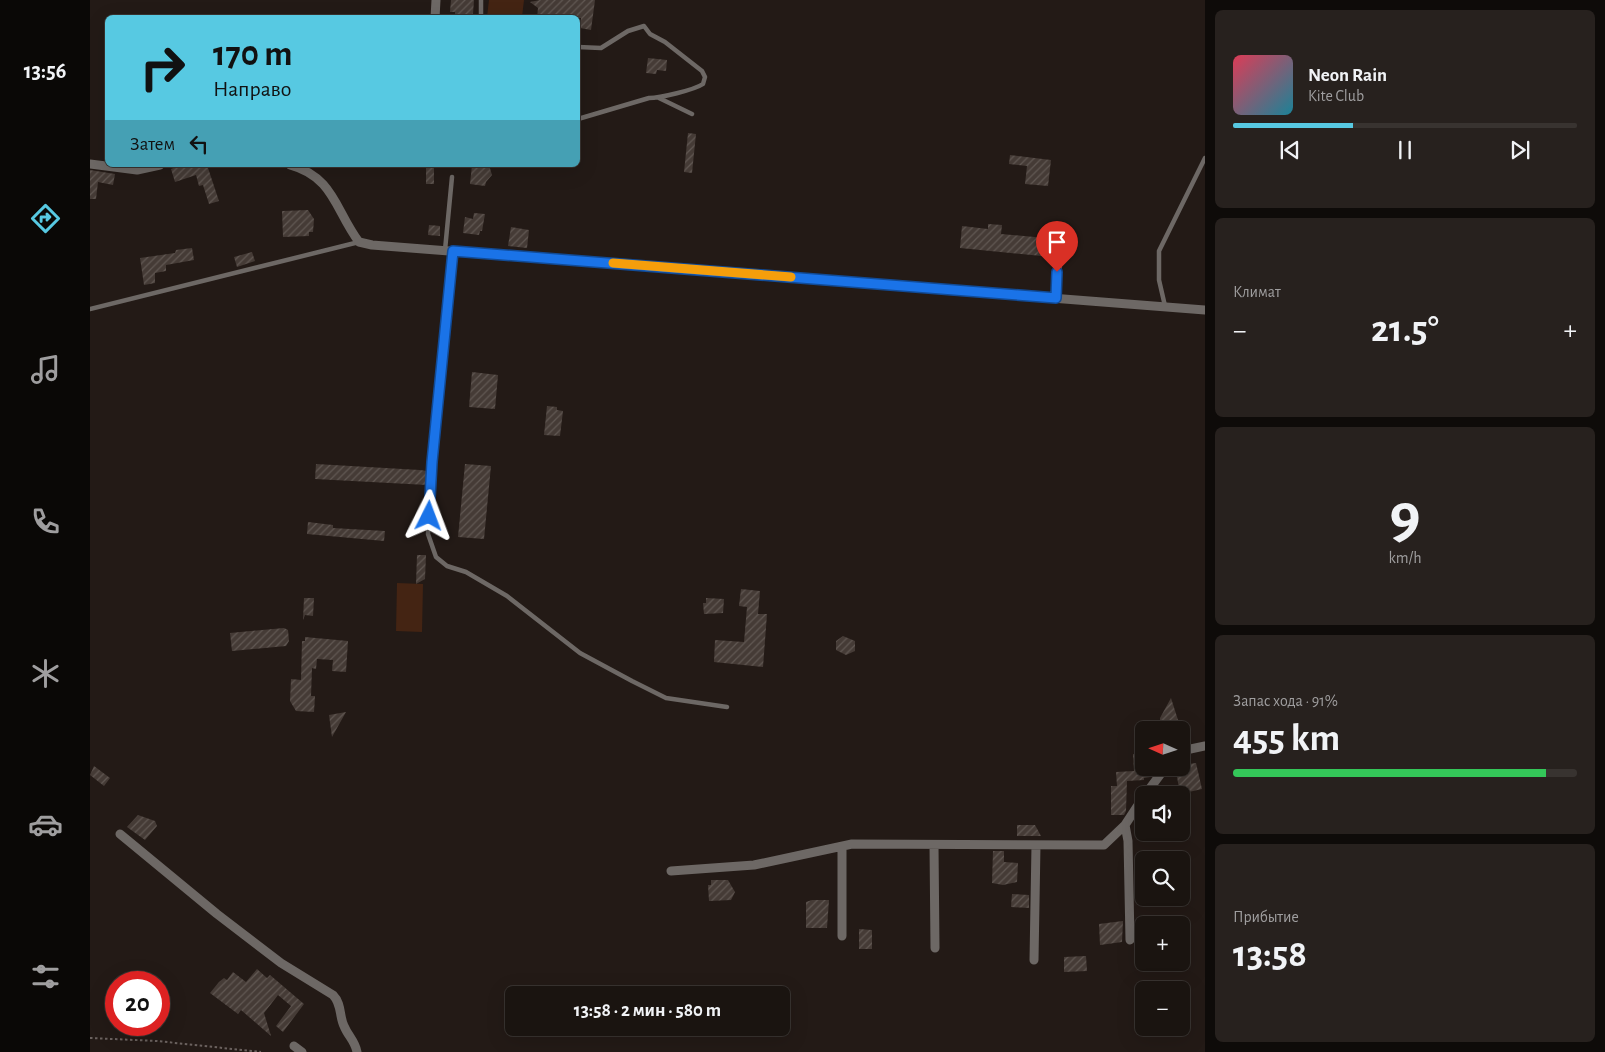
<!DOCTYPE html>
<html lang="ru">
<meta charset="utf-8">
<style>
body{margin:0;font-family:"Alegreya Sans",sans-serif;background:#27211e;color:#f1f3f6;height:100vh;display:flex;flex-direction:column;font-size:19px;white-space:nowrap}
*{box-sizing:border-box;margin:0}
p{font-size:16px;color:#9f9e9f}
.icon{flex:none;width:28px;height:28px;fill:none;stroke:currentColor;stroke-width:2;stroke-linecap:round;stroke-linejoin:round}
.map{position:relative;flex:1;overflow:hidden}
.drawer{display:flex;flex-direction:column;gap:10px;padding:10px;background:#0e0b09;width:400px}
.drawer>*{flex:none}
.banner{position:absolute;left:15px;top:15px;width:475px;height:152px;border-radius:8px;box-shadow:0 5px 20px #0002,0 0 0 1px #383330;background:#57c9e2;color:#111;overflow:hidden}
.needle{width:32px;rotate:273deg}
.controls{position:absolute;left:1045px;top:721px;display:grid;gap:10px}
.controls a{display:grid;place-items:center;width:55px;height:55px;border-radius:8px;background:#1a1410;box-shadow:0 5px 20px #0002,0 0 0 1px #383330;font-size:25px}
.speed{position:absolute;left:15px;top:971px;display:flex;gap:10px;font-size:25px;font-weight:700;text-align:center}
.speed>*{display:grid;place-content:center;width:65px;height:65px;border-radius:50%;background:#1a1410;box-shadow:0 5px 20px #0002,0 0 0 1px #383330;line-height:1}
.speed .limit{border:8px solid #d22;background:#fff;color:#111}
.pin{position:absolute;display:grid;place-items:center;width:42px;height:42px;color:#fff;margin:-51px -21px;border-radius:50% 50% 50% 0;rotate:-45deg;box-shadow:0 0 5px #0007}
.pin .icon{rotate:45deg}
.me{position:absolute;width:55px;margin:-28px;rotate:3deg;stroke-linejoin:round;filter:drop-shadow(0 0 4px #0008)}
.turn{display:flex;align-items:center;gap:18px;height:105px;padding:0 25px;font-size:22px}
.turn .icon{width:65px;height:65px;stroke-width:2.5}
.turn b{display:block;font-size:35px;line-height:42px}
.then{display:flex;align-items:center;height:48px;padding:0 25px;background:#0003;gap:10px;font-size:19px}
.big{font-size:38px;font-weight:700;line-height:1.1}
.drawer .tile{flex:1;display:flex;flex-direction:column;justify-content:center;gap:8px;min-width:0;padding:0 18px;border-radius:8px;background:#27211e}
.drawer .dial{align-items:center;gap:0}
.dial b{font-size:65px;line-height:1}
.song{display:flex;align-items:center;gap:15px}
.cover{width:60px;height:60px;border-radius:8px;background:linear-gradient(135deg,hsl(350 70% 55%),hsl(190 70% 35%))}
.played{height:5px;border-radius:2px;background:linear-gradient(90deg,#57c9e2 35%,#383330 35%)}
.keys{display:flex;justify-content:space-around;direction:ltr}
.heat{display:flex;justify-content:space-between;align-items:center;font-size:28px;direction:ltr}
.charge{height:8px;border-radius:4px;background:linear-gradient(90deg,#34c759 91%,#383330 0)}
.trip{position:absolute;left:415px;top:986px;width:285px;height:50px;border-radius:8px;background:#1a1410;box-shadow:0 5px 20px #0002,0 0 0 1px #383330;font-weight:700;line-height:50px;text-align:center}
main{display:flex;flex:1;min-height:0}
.dock{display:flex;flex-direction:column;width:90px;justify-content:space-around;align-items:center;background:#0a0806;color:#9f9e9f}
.dock .icon{width:35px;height:35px}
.dock .current{color:#57c9e2}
.dock b{font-size:22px;color:#f1f3f6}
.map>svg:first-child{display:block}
</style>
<main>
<nav class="dock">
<b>13:56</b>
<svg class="icon current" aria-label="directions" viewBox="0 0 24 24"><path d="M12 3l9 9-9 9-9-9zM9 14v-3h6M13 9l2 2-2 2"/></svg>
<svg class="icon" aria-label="music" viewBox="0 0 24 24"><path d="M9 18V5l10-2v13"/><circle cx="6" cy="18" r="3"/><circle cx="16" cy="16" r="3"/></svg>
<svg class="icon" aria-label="phone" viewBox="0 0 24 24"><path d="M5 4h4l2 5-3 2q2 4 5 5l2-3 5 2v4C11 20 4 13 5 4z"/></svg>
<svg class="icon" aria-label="climate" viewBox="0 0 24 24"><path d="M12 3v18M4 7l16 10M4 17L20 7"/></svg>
<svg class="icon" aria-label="car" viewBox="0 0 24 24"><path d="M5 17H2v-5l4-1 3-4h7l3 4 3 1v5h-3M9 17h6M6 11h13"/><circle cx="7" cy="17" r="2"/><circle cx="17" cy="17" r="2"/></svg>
<svg class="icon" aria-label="filters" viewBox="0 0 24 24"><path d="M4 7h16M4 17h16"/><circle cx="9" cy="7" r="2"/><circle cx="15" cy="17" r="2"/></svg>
</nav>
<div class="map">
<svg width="1115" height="1052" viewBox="0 0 1115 1052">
<defs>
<pattern id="building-hatch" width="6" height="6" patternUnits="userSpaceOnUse" patternTransform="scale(1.25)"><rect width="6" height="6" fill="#453b36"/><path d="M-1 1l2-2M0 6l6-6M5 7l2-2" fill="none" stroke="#615853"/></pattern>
</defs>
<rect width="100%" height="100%" fill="#231a16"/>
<path fill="#442413" d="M399,0H434L432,17H397Z
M307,583L333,584L332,632L306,631Z"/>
<path fill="url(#building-hatch)" d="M361,0H384L383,14H379V18L365,17V12H360Z
M450,0H505L501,30L490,28L491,18H447L448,8L440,2Z
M558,58L577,60L576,71L567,70L566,74L556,73Z
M598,133L606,134L602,173L594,172Z
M920,155L961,160L958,186L935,184L937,166L919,164Z
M91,165H117L129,201L119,204L113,185L109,186L106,175L85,182L81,169Z
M382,165H399L402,175L396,182L395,186L380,184Z
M336,168H344V184H336Z
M0,170L25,174L23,185L8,182L6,199H0Z
M218,210L224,219L223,232H219V236L193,237L192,211Z
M384,213L395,214L392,231H390L389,235L373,233L375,217L383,219Z
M898,224L912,225L911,234L966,239L965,252L962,257L870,248L872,226L898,229Z
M339,225L350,226V236L338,235Z
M421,227L439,230L437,248L418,246Z
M102,248L104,260L76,265V271L65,273V283L54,285L50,258L85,253L86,250Z
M162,252L165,261L147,267L144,257Z
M382,372L408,375L405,409L379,407Z
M457,406L467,407V410L473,411L470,436L454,435Z
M226,464L330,470L337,471V485L225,479Z
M375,464L401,466L394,539L368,537Z
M218,522L243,525V528L295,531L294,541L217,534Z
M327,555H336L335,579L326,584Z
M651,589L670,591L668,614H677L673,667L624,662L625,640L654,642L657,607L649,606Z
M214,598H224L223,616L215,615L213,620Z
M616,598L634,599L633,613L614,614L613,603H616Z
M194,628L198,630L199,641L196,646L142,651L140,633Z
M753,636L765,641V651L756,655L746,650V641Z
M215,637L258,641L256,672L242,671L243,660L227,659L226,669L222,668L221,696H225L224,712L206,711L200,701L201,679L211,680L212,641H215Z
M1081,698L1088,720L1089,730H1070V718Z
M256,712L242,737L239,715Z
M1043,754H1054V768H1063V774L1060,777L1054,778V780L1037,781L1036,811L1034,815H1021V786H1027L1026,772L1044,771Z
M1106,763L1112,789L1090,794L1086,771L1093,770L1092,765Z
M4,766L20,778L14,786L0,775Z
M48,815L65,821L67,826L55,840L37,827Z
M927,825H945L951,836H927Z
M903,851H914V862L928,863L927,882L913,885L902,883Z
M621,880H638L645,892L641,900L619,901L618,885H621Z
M922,894L939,895V908L921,907Z
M722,900H739L737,928H716V902Z
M1033,921L1032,942L1010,945L1009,924Z
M769,929L782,930V949H769Z
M996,956L997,971L974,972V957Z
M167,969L177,978L180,975L214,1004L193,1032L186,1026L201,1006L188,995L174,1013L181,1036L151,1010L148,1014L120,993L129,982L134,978L137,980L143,972L156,982Z"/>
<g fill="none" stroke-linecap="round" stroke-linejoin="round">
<path stroke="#6b625f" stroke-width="2" stroke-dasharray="2.5 2.5" stroke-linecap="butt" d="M0,1038L67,1041L171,1052"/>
<path stroke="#6d6865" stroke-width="4.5" d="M391,0V18
M488,47L511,48L538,31L554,26L560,34L575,42L612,71L615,77L613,84C604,90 570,98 559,98L488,119
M569,98L602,114
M355,250L362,177
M363,251L342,462L338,534L346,557L357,566L376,572L417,596L490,653L542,681L576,698L637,707
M1075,306L1069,280V251L1115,158
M0,309L269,242"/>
<path stroke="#6d6865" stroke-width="9" d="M345,18L346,0
M0,164L47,170L70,165
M200,165C244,177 245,210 269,242L282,245L1115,310
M966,298L968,257
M1091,751L1115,746
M1055,795L1075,768
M1035,825L1038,841L1040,940
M30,834L127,914L191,963L243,995C252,1004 249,1016 254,1026C258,1036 265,1041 267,1052
M844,845L845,948
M581,871L664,865L762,844L1014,845L1035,825L1054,796
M752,936V847
M944,960L946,845
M204,1046L212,1052"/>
</g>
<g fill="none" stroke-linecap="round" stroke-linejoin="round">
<g stroke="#114b97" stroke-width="12">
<path id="route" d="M339,516L342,462L363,251L966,298L967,272"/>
</g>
<use href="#route" stroke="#1a73e8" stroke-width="9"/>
<path stroke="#f59e0b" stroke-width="9" d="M523,263L701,277"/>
</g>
</svg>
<div class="controls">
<a><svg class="needle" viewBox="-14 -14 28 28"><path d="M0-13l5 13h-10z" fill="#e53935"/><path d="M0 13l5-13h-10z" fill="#9f9e9f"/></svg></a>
<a><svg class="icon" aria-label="sound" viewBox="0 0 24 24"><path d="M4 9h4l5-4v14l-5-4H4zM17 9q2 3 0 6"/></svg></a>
<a><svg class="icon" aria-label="search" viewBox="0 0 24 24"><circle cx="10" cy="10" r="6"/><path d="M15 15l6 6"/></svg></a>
<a>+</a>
<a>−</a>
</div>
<div class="speed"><div class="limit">20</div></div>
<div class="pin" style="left:967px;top:272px;background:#d93025"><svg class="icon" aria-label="arrive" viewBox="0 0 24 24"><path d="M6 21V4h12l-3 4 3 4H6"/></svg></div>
<svg class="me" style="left:339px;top:516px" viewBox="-20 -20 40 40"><path d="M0-17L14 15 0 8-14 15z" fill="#1a73e8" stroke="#fff" stroke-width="4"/></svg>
<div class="trip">13:58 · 2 мин · 580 m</div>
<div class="banner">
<div class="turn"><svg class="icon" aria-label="right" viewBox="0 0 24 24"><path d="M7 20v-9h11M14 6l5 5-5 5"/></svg><div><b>170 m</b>Направо</div></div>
<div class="then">Затем<svg class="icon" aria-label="left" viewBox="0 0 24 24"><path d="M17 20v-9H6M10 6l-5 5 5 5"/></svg></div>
</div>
</div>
<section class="drawer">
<div class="tile">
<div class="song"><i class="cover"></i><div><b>Neon Rain</b><p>Kite Club</p></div></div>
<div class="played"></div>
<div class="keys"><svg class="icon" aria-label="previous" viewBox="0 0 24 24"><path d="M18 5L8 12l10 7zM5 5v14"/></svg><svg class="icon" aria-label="pause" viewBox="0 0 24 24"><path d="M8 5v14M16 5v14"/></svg><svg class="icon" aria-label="next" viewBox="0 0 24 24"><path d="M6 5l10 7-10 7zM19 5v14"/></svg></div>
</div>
<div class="tile"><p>Климат</p>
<div class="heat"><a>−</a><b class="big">21.5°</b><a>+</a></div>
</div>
<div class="tile dial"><b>9</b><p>km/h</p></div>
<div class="tile"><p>Запас хода · 91%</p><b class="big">455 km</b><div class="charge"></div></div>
<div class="tile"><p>Прибытие</p><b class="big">13:58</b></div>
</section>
</main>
